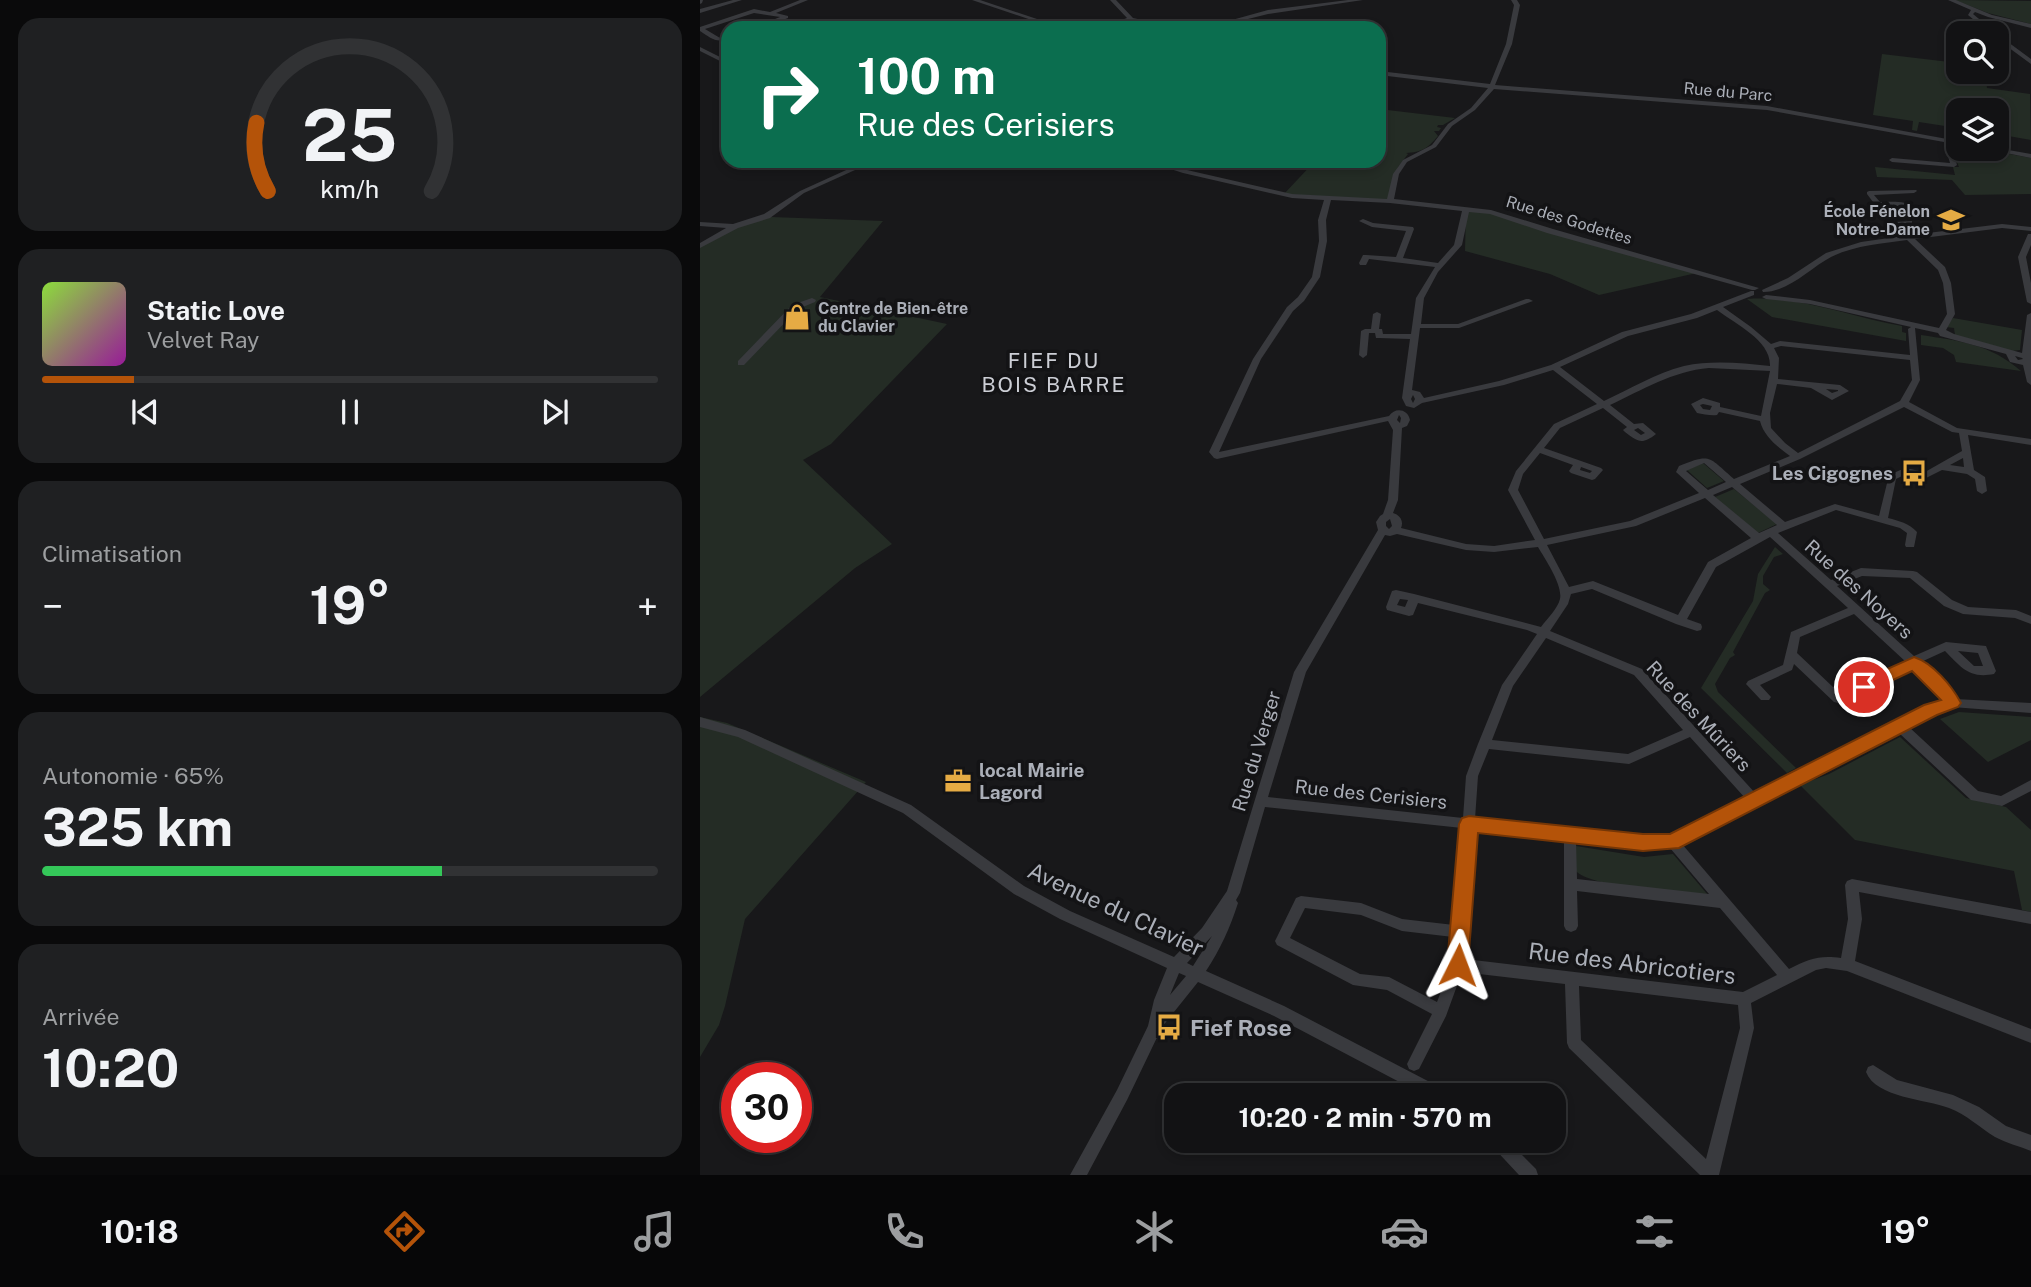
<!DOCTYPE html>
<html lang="fr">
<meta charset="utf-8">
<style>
body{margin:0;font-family:"Public Sans",sans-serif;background:#1f2022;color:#f1f3f6;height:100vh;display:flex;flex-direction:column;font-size:26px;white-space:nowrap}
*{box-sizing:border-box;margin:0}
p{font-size:23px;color:#9c9ea0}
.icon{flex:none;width:38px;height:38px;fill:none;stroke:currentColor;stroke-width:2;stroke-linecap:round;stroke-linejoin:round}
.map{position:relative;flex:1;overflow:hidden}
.side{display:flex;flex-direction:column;gap:18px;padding:18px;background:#0a0a0b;width:700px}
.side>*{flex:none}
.banner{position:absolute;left:21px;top:21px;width:665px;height:147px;border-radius:21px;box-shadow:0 4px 10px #0003,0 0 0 2px #313234;background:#0b6e4f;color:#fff;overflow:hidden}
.tools{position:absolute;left:1246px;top:21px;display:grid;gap:14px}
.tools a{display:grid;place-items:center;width:63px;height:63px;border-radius:14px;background:#121214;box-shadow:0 4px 10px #0003,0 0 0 2px #313234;font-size:35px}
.speed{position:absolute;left:21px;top:1062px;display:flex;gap:14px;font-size:35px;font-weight:700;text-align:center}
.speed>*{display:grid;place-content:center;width:91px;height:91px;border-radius:50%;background:#121214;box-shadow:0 4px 10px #0003,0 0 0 2px #313234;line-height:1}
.speed .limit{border:10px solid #d22;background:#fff;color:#111}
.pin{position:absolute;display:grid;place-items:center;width:60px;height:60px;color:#fff;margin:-30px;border:4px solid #fff;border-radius:50%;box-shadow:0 2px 7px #0007}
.me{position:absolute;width:77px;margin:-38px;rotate:3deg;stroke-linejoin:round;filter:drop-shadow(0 0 5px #0008)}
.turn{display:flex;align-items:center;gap:24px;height:147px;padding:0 21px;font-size:32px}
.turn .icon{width:91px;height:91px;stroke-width:2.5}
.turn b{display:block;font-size:49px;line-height:60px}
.big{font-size:52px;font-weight:700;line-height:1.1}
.side .tile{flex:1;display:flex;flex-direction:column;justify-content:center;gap:10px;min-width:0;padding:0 24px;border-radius:21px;background:#1f2022}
.side .dial{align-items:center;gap:0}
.dial svg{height:182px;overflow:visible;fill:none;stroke:#313234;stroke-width:7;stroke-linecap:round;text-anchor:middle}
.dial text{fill:#f1f3f6;stroke:none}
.song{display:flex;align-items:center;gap:21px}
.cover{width:84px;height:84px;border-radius:10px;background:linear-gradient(135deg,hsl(90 70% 55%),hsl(300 70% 35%))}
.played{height:7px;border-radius:4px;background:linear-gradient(90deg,#b45309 15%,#313234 15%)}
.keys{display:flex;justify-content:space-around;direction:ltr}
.heat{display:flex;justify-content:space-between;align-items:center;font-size:38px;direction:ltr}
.charge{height:10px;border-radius:5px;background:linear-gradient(90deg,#34c759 65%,#313234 0)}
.trip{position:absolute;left:464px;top:1083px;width:402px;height:70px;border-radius:21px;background:#121214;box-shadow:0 4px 10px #0003,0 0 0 2px #313234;font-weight:700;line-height:70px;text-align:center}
.menu{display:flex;height:112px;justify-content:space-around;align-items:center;background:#070708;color:#9c9ea0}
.menu .icon{width:49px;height:49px}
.menu .active{color:#b45309}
.menu b{font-size:32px;color:#f1f3f6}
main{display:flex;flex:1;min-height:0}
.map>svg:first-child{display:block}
</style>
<main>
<section class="side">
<div class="tile dial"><svg viewBox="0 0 100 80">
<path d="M14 69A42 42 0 1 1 86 69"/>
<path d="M14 69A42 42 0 0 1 9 39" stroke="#b45309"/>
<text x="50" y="56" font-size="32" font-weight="700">25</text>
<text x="50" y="72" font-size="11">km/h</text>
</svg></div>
<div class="tile">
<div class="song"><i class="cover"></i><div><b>Static Love</b><p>Velvet Ray</p></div></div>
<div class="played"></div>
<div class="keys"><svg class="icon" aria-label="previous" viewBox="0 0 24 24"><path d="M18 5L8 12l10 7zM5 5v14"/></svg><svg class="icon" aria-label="pause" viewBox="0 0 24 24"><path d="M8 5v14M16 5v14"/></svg><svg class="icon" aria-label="next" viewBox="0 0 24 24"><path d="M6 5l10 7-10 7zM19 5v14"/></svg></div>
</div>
<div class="tile"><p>Climatisation</p>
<div class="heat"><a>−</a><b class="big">19°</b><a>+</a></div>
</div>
<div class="tile"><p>Autonomie · 65%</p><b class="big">325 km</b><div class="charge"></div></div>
<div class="tile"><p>Arrivée</p><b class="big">10:20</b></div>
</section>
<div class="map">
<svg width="1331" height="1175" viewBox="0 0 1331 1175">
<rect width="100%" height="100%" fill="#18181a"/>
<path fill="#242c25" d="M1255,0L1331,1V24L1288,13Z
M1182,54L1258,63V72H1285L1287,88L1330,94L1331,140L1297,134V110H1258V128L1219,122L1217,131L1212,130L1213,121L1173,115Z
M679,109L755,118L743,125H738L737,127L741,128L739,131H734L738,136C727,149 722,152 706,153L708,154L698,167L688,200L584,194L615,161H679Z
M1252,143L1258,144V149H1283L1331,158V194L1265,195L1252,180L1177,177L1175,167L1255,175L1253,167H1259L1250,145Z
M766,210L791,212L1001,272L899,295L850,274L765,251Z
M71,217L183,221L120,297L247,324L131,444L103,460L192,544L155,568L0,697V246L20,232Z
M1047,299C1099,295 1151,317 1202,326V332L1206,333V341L1072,317Z
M1253,318L1322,330L1320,350L1312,351L1255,335L1254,328L1246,327Z
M1221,335C1260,341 1290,344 1321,371L1256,362L1254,355L1243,348L1221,345Z
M1003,463L1024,481L1007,488L987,470Z
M1034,489L1077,524L1058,533L1015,497Z
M1075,547L1083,554L1074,557L1063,576V584L1070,590L1065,593L1033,652L1035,655L1030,658L1015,684L1018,692L1096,768L1087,773L1001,688L1053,601L1058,574Z
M1259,712L1331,717V740L1288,762L1240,719Z
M0,717L27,723L166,782L45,919L25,1006L19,1025L0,1057Z
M1200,737L1266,798L1306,807L1331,830V912L1322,910L1314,871L1155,840L1100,785L1129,774Z
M876,846L944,857L973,854L1008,895C982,893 889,888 875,870Z"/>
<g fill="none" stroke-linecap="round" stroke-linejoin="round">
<path fill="#393a3e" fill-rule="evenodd" d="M0,0H3L2,3L0,4Z
M33,0H42L0,13V9Z
M100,0H108L76,13L88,16V18L61,28H53L80,17L54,13L5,29L20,38L28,35V39C15,43 11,38 0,31V27L54,9L70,12Z
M272,0H280L364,28H355Z
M410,0H416L433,18L479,28H467L437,22L442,28H436L429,21L407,28H399L427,18Z
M648,0H663L568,14L512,28H503L568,10Z
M811,0H817L820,5L812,44L795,85L1067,106L1258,141V145L1251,144L1257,165L1254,167L1192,162L1189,160L1192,158L1250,163L1244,142L1067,110L794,89L775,110L752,126L736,147L707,162L699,174L694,199L791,210L853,229L1059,288L1055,290H1052L847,233L790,214L769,212L762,245L738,272L724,298L721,324H758L826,299H829L833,301L759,328H720L712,390L720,392L724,398L799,381L851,365L922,332L991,314L1051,291H1054V295L1023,307L1051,327L1071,344L1080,341L1210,355L1208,329L1211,327L1110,304L1066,299L1062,297L1066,295L1110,300L1239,328L1247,314L1243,283L1238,270L1207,240C1182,244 1155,245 1131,257C1110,268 1089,292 1063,292L1062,290L1088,278L1126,253L1161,242L1203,236L1191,226L1167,194V192L1169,191L1216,190L1217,191L1214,193L1174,195L1180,202C1190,202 1206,200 1213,207L1209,209L1205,207L1183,206L1196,222L1212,221V225L1200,226L1211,235L1302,224L1331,227V231L1302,228L1215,239L1245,267L1251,283L1255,314L1246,330L1254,334L1322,353L1327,315L1331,313V385L1327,382L1323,365L1310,362L1306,354L1240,336L1238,333L1215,328L1220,380L1209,402L1257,428L1331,439V445L1268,435L1274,470L1285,477L1287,491L1282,494L1277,491L1275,479L1267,474L1242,470L1226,478L1206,474L1196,479L1188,518C1199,521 1209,523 1217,532L1214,547H1206L1205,545L1207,533L1200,528L1136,510L1078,533L1131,580L1161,568L1213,571L1217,572L1252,600L1268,607L1316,610L1331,616V624L1315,618L1263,614L1244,606L1210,578L1162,576L1137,586L1214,656L1246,642L1286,646L1296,671L1294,674C1269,679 1261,667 1245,651L1221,662L1243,682L1255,699L1331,703V713L1252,707L1246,709L1209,727L1278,791L1301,796L1331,780V791L1302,806L1271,800L1199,733L982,844L1089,969C1109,959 1119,955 1141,958L1148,919L1145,885L1147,881L1152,879L1331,912V924L1159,892L1162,919L1155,961L1331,1029V1043L1147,971L1126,968L1116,970L1051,1003L1054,1028L1019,1175H1000L869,1048L867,1043L865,984L762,972L746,1016L719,1069L714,1071L709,1069L707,1064L732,1014L687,990L653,985L577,945L575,941L577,937L596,898L601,896L661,903L702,919L754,925L762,828L565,807L540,893L536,900L538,903C530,928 520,950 506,971L584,1006L747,1091L749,1096H726L574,1016L498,982L462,1027L427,1100L387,1175H370L417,1090L448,1026L454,1000L467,968L360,919L314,894L203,813L38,737L0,727V717L45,730L211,805L324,886L370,911L474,957L502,928L527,891L594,672L678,530L676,522L680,516L683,514L688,500L693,430L688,421L517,459L514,458L509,452L553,359L587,307L598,297L612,277L619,241L618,220L624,200L592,198L483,173L446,161H456L487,170L592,194L687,199L693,174L703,160L732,145L748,124L771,108L788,88L679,75V71L790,84L806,44L814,5ZM631,200L690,203L762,211L754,245L738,263L703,258L714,229L713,227L673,223L663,219L659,221L672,227L706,231L696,257L666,255H663L659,263L660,265H666L669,259L735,267L716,298L711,334H683L682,329H679L681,314L677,312L673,314L671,329H665L661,331L659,355L663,358L667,355L669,333H675L676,338H679L710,339L702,398L706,406L714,408L722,403L804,385L853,370L897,404L854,424L816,471L808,490L835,540L794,546L766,544L701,528C704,521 700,515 693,513L698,500L702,428L707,426L710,420C708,409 695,407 689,416L519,452L561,359L593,311L604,301L620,277L627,241L626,220ZM1017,310C1035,324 1071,340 1070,366C1041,363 1012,360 984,366C956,373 930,389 904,401L860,367L928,336L997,318ZM1081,346L1210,360L1212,380L1200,401L1098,453L1085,443L1071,428L1070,413L1077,384L1111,388L1132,400L1149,391L1140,385L1078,379L1079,358L1074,348ZM1315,356L1322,358L1323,359L1318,360ZM1009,368L1070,371L1061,416L1020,407V403L1003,398L991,404L997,413C1003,414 1011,416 1017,415L1019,412L1060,421C1064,437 1078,447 1090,456L1034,479C1008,457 1012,453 979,466L976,472L999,493L930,521L844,539L818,490L823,474L840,453L873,465L869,471L871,473L892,480L895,479L903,470L901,468L844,448L860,428L903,408L927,427L923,430L925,432C938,442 942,445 956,434L943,423L934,424L910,405C942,390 973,371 1009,368ZM1126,389L1138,390V391L1132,393ZM713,395L715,399L713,403L711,399ZM1003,404L1012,406L1010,410L1003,409L1000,405ZM1204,407L1252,432L1259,433L1262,451L1225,472L1205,468L1189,475L1179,516L1135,504L1085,522L1040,484L1100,459ZM699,415L701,418L700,423L697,420ZM938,428L945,433L941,435L934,430ZM1263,458L1264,467L1250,465ZM1004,463L1026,482L1008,490L986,471ZM881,467L892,471L890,473L880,470ZM1032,487L1077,525L1059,533L1013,495ZM1005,498L1051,538L1008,562L978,615L893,581L869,587L847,545L936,526ZM690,519L692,526L689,529L686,526V522ZM697,534L766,550L794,552L838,547C845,559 863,585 860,599C858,608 847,619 841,627L714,594L696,590L692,591L686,607L687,610L709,616L713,615L718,603L827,630L837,634L802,685L778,744L766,776L763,818L568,797L606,672L685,535L690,536ZM1070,537L1148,608L1091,632L1083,665L1048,681L1046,684L1061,700H1069L1071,697L1060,685L1092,670L1094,664L1134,702L1138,703L1213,668L1235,688L1244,700L1196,723L1056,794L942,669L850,631L868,604L871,594L892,589L976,624L997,631L1001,630L1002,627L1001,624L987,619L1016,567ZM700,599L708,600L705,607L697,605ZM1154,614L1206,662L1165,681L1158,677L1133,687L1097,653L1100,637ZM846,638L934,675L983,730L928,754L792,740L813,686ZM1258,651L1278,653L1283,666H1274ZM990,737L1046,799L972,837L943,838L775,819L778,776L789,749L929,764ZM774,830L864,840V926L866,930L871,932L876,930L878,926L877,891L1020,908L1077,975L1043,992L765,959ZM876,841L943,848H970L1009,894L877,879ZM605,908L661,915L702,931L753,937L751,965L737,1002L689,977L660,974L590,938ZM512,936L493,966L487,963ZM479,973L486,976L470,995ZM879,986L1038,1005L1040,1028L1006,1159L881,1040Z
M1248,0H1256L1292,15L1331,24V28L1288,17L1275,12L1273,14L1296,33H1290L1268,15L1271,10Z
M1297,34L1331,59V64L1297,39Z
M0,47L28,61V65L0,51Z
M1297,148L1331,154V158L1286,149Z
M166,161H175L104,193L70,218L38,228L0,248V243L26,228L0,226V222L33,224L64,214L100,191Z
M1328,234H1331V245L1326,257L1331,283V304L1327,302L1318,257Z
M112,298L116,300L115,302L98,309L44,365H38V361L92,305Z
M1173,1065L1197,1080L1253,1095L1279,1107L1306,1126L1331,1135V1151C1319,1146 1306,1143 1295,1137C1279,1127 1267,1115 1249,1108C1226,1099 1176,1098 1166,1072L1168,1067Z
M789,1141H808L836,1169L838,1175H819L792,1146Z"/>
</g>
<path fill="#b45309" stroke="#753606" stroke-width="2" d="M1214,657C1233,663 1252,686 1261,703L1258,707L1237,715L979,848L943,851L778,833L768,965L765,972L758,975L750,972L747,965L759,824L762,818L769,816L943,834H970L1224,705L1241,700L1212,671L1170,691H1158L1155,687L1158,682Z"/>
<defs>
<g id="school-bare" transform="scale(2.1)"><path d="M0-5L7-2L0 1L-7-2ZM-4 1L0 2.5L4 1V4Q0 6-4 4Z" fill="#e5ab44" stroke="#131315" stroke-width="2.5" paint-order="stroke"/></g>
<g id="shop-bare" transform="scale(2.1)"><path d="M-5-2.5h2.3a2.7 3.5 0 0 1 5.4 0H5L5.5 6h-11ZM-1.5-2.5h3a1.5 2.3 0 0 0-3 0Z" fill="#e5ab44" stroke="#131315" stroke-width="2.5" paint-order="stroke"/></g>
<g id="bus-bare" transform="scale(2.1)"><path d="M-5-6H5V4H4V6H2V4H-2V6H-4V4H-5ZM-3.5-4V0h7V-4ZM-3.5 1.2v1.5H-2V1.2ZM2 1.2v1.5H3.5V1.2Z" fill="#e5ab44" stroke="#131315" stroke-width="2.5" paint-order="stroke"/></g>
<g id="office-bare" transform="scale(2.1)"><path d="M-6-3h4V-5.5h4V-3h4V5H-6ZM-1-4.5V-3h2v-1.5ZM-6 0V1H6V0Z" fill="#e5ab44" stroke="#131315" stroke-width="2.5" paint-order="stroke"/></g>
</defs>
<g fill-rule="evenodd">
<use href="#school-bare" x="1251" y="220"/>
<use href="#shop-bare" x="97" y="317"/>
<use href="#bus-bare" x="1214" y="473"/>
<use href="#office-bare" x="258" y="781"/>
<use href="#bus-bare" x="469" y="1027"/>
</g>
<g text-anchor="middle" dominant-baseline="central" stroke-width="7" stroke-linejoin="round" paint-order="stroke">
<g font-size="16" fill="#abafb8" stroke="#131315">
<text transform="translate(1028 92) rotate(5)">Rue du Parc</text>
<text transform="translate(869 220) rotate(17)">Rue des Godettes</text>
</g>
<g font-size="16" font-weight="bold" fill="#abafb8" stroke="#131315" text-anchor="end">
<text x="1230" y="211">École Fénelon<tspan x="1230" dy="18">Notre-Dame</tspan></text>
<text x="118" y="308" text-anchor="start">Centre de Bien-être<tspan x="118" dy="18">du Clavier</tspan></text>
</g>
<g font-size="19" font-weight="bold" fill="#abafb8" stroke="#131315" text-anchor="end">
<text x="1193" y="473">Les Cigognes</text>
<text x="279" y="770" text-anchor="start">local Mairie<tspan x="279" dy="22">Lagord</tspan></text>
</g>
<g font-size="19" fill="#abafb8" stroke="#131315">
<text transform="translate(1159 589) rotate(42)">Rue des Noyers</text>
<text transform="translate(999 716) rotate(47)">Rue des Mûriers</text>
<text transform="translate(556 751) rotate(-73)">Rue du Verger</text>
<text transform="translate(671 794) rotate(6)">Rue des Cerisiers</text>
</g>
<g font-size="21" letter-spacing="2" fill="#ccced5" stroke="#131315">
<text x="354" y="360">FIEF DU<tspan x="354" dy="24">BOIS BARRE</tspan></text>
</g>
<g font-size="23" fill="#abafb8" stroke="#131315">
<text transform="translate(416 909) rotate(25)">Avenue du Clavier</text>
<text transform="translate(932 963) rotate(7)">Rue des Abricotiers</text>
</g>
<g font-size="23" font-weight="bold" fill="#abafb8" stroke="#131315" text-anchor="start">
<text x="490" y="1027">Fief Rose</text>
</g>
</g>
</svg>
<div class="tools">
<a><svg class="icon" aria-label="search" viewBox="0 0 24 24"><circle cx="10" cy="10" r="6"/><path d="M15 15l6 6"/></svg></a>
<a><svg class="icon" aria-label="layers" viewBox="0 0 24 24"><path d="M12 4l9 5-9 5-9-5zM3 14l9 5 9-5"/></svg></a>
</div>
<div class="speed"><div class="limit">30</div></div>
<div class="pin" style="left:1164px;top:687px;background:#d93025"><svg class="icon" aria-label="arrive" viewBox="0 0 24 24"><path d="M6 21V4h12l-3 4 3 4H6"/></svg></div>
<svg class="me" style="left:758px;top:965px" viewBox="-20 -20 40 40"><path d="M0-17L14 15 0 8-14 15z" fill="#b45309" stroke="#fff" stroke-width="4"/></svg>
<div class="trip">10:20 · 2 min · 570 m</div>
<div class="banner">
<div class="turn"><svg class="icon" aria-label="right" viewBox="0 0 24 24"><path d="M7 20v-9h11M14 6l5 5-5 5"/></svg><div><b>100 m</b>Rue des Cerisiers</div></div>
</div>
</div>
</main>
<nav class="menu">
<b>10:18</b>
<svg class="icon active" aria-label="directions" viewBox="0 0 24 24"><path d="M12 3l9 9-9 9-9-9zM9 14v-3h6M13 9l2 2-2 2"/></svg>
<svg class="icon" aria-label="music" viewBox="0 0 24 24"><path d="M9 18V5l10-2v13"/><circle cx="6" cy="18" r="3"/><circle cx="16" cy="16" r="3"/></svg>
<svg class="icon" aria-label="phone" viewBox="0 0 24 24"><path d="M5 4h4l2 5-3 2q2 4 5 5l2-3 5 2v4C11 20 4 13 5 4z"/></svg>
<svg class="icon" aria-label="climate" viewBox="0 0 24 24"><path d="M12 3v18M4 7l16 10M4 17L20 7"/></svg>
<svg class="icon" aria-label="car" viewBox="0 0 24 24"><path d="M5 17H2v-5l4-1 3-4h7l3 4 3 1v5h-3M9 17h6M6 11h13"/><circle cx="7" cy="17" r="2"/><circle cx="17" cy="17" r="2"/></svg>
<svg class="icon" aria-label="filters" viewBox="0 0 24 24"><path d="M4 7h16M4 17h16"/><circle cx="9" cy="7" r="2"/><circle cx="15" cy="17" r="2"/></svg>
<b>19°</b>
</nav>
